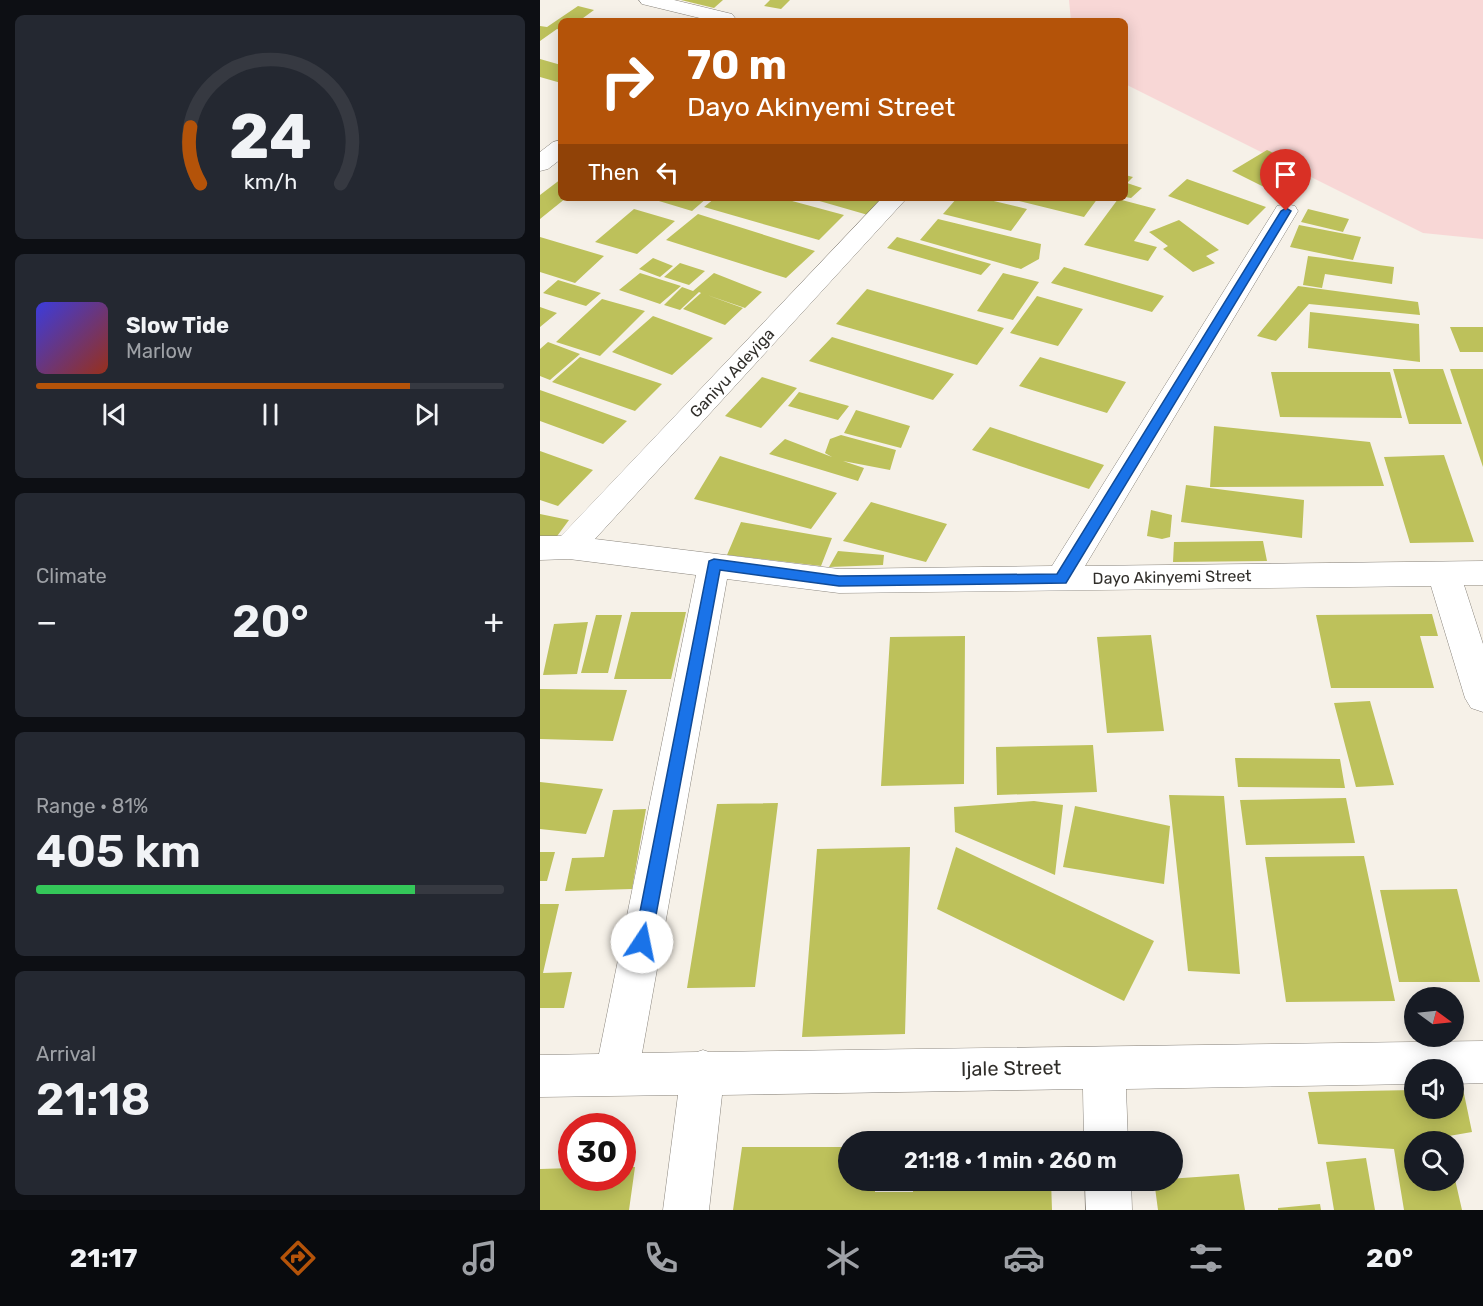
<!DOCTYPE html>
<meta charset="utf-8">
<style>
body{margin:0;font-family:Rubik,sans-serif;background:#242831;color:#f1f3f6;height:100vh;display:flex;flex-direction:column;font-size:22px;white-space:nowrap}
*{box-sizing:border-box;margin:0}
p{font-size:20px;color:#9ea1a6}
.icon{flex:none;width:33px;height:33px;fill:none;stroke:currentColor;stroke-width:2;stroke-linecap:round;stroke-linejoin:round}
.map{position:relative;flex:1;overflow:hidden}
.details{display:flex;flex-direction:column;gap:15px;padding:15px;background:#0d0f14;width:540px}
.details>*{flex:none}
.guide{position:absolute;left:18px;top:18px;width:570px;height:183px;border-radius:9px;box-shadow:0 3px 15px #0003;background:#b45309;color:#fff;overflow:hidden}
.needle{width:39px;rotate:105deg}
.fabs{position:absolute;left:864px;top:987px;display:grid;gap:12px}
.fabs a{display:grid;place-items:center;width:60px;height:60px;border-radius:50%;background:#171b24;box-shadow:0 3px 15px #0003;font-size:30px}
.speed{position:absolute;left:18px;top:1113px;display:flex;gap:12px;font-size:30px;font-weight:700;text-align:center}
.speed>*{display:grid;place-content:center;width:78px;height:78px;border-radius:50%;background:#171b24;box-shadow:0 3px 15px #0003;line-height:1}
.speed .limit{border:9px solid #d22;background:#fff;color:#111}
.pin{position:absolute;display:grid;place-items:center;width:51px;height:51px;color:#fff;margin:-62px -26px;border-radius:50% 50% 50% 0;rotate:-45deg;box-shadow:0 0 6px #0007}
.pin .icon{rotate:45deg}
.me{position:absolute;width:66px;margin:-33px;rotate:11deg;stroke-linejoin:round;filter:drop-shadow(0 0 4px #0008)}
.turn{display:flex;align-items:center;gap:21px;height:126px;padding:0 30px;font-size:27px}
.turn .icon{width:78px;height:78px;stroke-width:2.5}
.turn b{display:block;font-size:42px;line-height:51px}
.then{display:flex;align-items:center;height:57px;padding:0 30px;background:#0003;gap:12px;font-size:22px}
.big{font-size:45px;font-weight:600;line-height:1.1}
.details .card{flex:1;display:flex;flex-direction:column;justify-content:center;gap:9px;min-width:0;padding:0 21px;border-radius:9px;background:#242831}
.details .dial{align-items:center;gap:0}
.dial svg{height:156px;overflow:visible;fill:none;stroke:#363941;stroke-width:7;stroke-linecap:round;text-anchor:middle}
.dial text{fill:#f1f3f6;stroke:none}
.song{display:flex;align-items:center;gap:18px}
.cover{width:72px;height:72px;border-radius:9px;background:linear-gradient(135deg,hsl(240 70% 55%),hsl(10 70% 35%))}
.played{height:6px;border-radius:3px;background:linear-gradient(90deg,#b45309 80%,#363941 80%)}
.keys{display:flex;justify-content:space-around;direction:ltr}
.heat{display:flex;justify-content:space-between;align-items:center;font-size:33px;direction:ltr}
.charge{height:9px;border-radius:4px;background:linear-gradient(90deg,#34c759 81%,#363941 0)}
.trip{position:absolute;left:298px;top:1131px;width:345px;height:60px;border-radius:30px;background:#171b24;box-shadow:0 3px 15px #0003;font-weight:600;line-height:60px;text-align:center}
.tab-bar{display:flex;height:96px;justify-content:space-around;align-items:center;background:#090b0e;color:#9ea1a6}
.tab-bar .icon{width:42px;height:42px}
.tab-bar .on{color:#b45309}
.tab-bar b{font-size:27px;color:#f1f3f6}
main{display:flex;flex:1;min-height:0}
.map>svg:first-child{display:block}
</style>
<main>
<section class="details">
<div class="card dial"><svg viewBox="0 0 100 80">
<path d="M14 69A42 42 0 1 1 86 69"/>
<path d="M14 69A42 42 0 0 1 9 40" stroke="#b45309"/>
<text x="50" y="56" font-size="32" font-weight="700">24</text>
<text x="50" y="72" font-size="11">km/h</text>
</svg></div>
<div class="card">
<div class="song"><i class="cover"></i><div><b>Slow Tide</b><p>Marlow</p></div></div>
<div class="played"></div>
<div class="keys"><svg class="icon" aria-label="previous" viewBox="0 0 24 24"><path d="M18 5L8 12l10 7zM5 5v14"/></svg><svg class="icon" aria-label="pause" viewBox="0 0 24 24"><path d="M8 5v14M16 5v14"/></svg><svg class="icon" aria-label="next" viewBox="0 0 24 24"><path d="M6 5l10 7-10 7zM19 5v14"/></svg></div>
</div>
<div class="card"><p>Climate</p>
<div class="heat"><a>−</a><b class="big">20°</b><a>+</a></div>
</div>
<div class="card"><p>Range · 81%</p><b class="big">405 km</b><div class="charge"></div></div>
<div class="card"><p>Arrival</p><b class="big">21:18</b></div>
</section>
<div class="map">
<svg width="943" height="1210" viewBox="0 0 943 1210">
<rect width="100%" height="100%" fill="#f6f1e8"/>
<path fill="#f8d7d6" d="M529,0H943V239L883,233L585,84V21H531Z"/>
<path fill="#bdc15b" d="M141,0H183L174,8Z
M230,0H250L241,9L224,6Z
M38,6L54,10L39,21H21V30L17,29L0,41V26L7,27Z
M0,59L21,65V83L0,77Z
M727,150L759,165L724,187L692,171Z
M585,175L593,177L587,183L602,188L591,198L585,197Z
M21,179V198H26L0,219V195Z
M647,179L726,207L708,225L628,196Z
M109,198H167L152,211Z
M175,198H241L304,215L279,240L164,207Z
M269,198H343L328,215Z
M417,198H441L487,209L471,231L403,214Z
M558,198L544,217L471,199V198Z
M578,199L616,209L594,241L617,247L608,261L544,245Z
M94,209L135,221L97,254L55,242Z
M768,209L809,219L803,232L761,222Z
M158,214L275,251L246,278L126,240Z
M398,219L501,244L499,259L481,269L380,240Z
M639,220L679,250L666,256L675,263L653,272L623,249L628,246L609,232Z
M759,225L821,237L813,260L750,247Z
M0,237L64,256L35,283L0,272Z
M357,237L451,264L441,275L347,248Z
M768,256L854,267L852,284L785,274L782,288L763,285Z
M113,258L133,266L120,277L99,269Z
M140,263L165,271L149,285L124,277Z
M524,267L624,296L612,312L511,283Z
M100,273L141,286L120,304L79,290Z
M174,273L222,292L205,308L167,295L203,308L185,325L143,309L161,293L159,292L140,310L124,305L142,287L153,291Z
M463,273L499,282L473,320L437,311Z
M18,280L61,293L46,306L3,293Z
M758,286L878,302L880,315L769,304L736,341L717,336Z
M327,289L464,328L437,365L296,324Z
M497,296L543,309L518,346L470,333Z
M62,299L105,311L60,356L16,342Z
M0,307L17,313L0,327Z
M770,312L879,324L880,362L768,348Z
M113,316L173,338L132,375L72,352Z
M910,327H943V352H920Z
M292,337L414,374L393,400L269,361Z
M8,342L40,354L10,380L0,376V349Z
M40,357L122,384L95,411L12,382Z
M500,357L586,382L567,413L479,386Z
M853,369H903L922,424H869Z
M910,369H943V467Z
M731,372H850L862,418L740,417Z
M222,377L257,388L221,428L185,416Z
M0,390L87,421L63,444L0,421Z
M259,392L309,406L298,420L248,406Z
M316,410L370,426L361,448L304,433Z
M674,426L830,442L844,486L670,487Z
M450,427L564,465L549,489L432,450Z
M301,435L356,450L350,470L303,461L324,468L318,481L229,454L245,439L292,457L285,453L290,439Z
M0,451L53,470L18,506L0,500Z
M904,455L934,542L870,543L844,457Z
M180,456L297,493L271,529L154,499Z
M646,485L764,500L762,538L641,522Z
M331,502L407,524L386,562L303,541Z
M611,510L632,515L630,537L622,539L607,536Z
M0,514L29,520L12,543L0,540Z
M201,522L292,538L281,566L187,555Z
M723,541L727,561L633,562L634,542Z
M298,551L344,555L343,565L289,567Z
M91,612H146L131,679H74Z
M892,614L898,636H880L894,688H791L776,615Z
M56,615H82L68,673H41Z
M48,622L37,674L3,675L14,624Z
M611,635L624,731L567,733L557,637Z
M425,636L424,784L341,786L350,637Z
M0,689L87,690L73,741L0,739Z
M830,701L854,785L816,787L794,703Z
M553,745L557,792L457,795L456,747Z
M695,758L800,759L805,788L698,787Z
M0,782L63,789L46,834L0,829Z
M629,795L684,796L700,974L648,971Z
M806,798L815,843L706,845L700,800Z
M494,801L523,805L515,875L415,832L414,807Z
M238,803L215,987L147,988L177,804Z
M535,806L630,826L624,884L523,867Z
M106,809L92,889L25,891L32,858L64,857L73,810Z
M370,847L365,1034L262,1037L277,849Z
M416,847L614,941L584,1001L397,909Z
M0,852H15L7,881H0Z
M824,856L855,1001L746,1002L725,857Z
M917,889L940,982H859L840,890Z
M0,904H19L3,973L32,972L24,1008H0Z
M914,1089H923L932,1132L874,1142V1180H914V1175L922,1210H864L854,1149L778,1144L768,1092L874,1090V1108H914Z
M202,1147H309V1180H335V1192H373V1180H511L512,1210H193Z
M826,1158L835,1210H794L786,1162Z
M82,1167H95L89,1210H0V1169L32,1168V1178H82Z
M699,1174L705,1210H618L614,1180Z
M780,1204L781,1210H738V1208Z"/>
<g fill="none" stroke-linecap="round" stroke-linejoin="round">
<g stroke="#8a857d" stroke-width="1">
<path id="minor" d="M99,0H134L192,14L195,18L193,21H172L102,4Z
M21,140V159L8,169L0,171V152L13,142Z
M342,198H367L55,539L299,569L512,566L734,211L737,206L746,204L755,206L758,211L545,566L943,561V585H924L943,644V712L931,708L925,698L891,586L299,593L187,579L102,1053L157,1052L163,1050L169,1052L943,1041V1083L914,1084V1070H874V1084L586,1089L588,1142H544L543,1089L182,1095L169,1210H123L138,1095L0,1097V1055L59,1054L156,575L29,559L0,560V536H21Z
M545,1180H591L592,1210H546Z"/>
</g>
<use href="#minor" fill="#fff" fill-rule="evenodd"/>
</g>
<path fill="#1a73e8" stroke="#114b97" stroke-width="1.5" d="M746,208L751,211L526,583L299,586L180,570L111,942L108,948L102,950L96,948L94,942L169,561L174,559L299,576L517,574L741,211Z"/>
<g text-anchor="middle" dominant-baseline="central" stroke-width="4.5" stroke-linejoin="round" paint-order="stroke">
<g font-size="16" fill="#302e2a" stroke="#fff">
<text transform="translate(192 373) rotate(-47)">Ganiyu Adeyiga</text>
<text transform="translate(632 577) rotate(-1)">Dayo Akinyemi Street</text>
</g>
<g font-size="20" fill="#302e2a" stroke="#fff">
<text transform="translate(471 1068) rotate(-1)">Ijale Street</text>
</g>
</g>
</svg>
<div class="fabs">
<a><svg class="needle" viewBox="-14 -14 28 28"><path d="M0-13l5 13h-10z" fill="#e53935"/><path d="M0 13l5-13h-10z" fill="#9ea1a6"/></svg></a>
<a><svg class="icon" aria-label="sound" viewBox="0 0 24 24"><path d="M4 9h4l5-4v14l-5-4H4zM17 9q2 3 0 6"/></svg></a>
<a><svg class="icon" aria-label="search" viewBox="0 0 24 24"><circle cx="10" cy="10" r="6"/><path d="M15 15l6 6"/></svg></a>
</div>
<div class="speed"><div class="limit">30</div></div>
<div class="pin" style="left:746px;top:211px;background:#d93025"><svg class="icon" aria-label="arrive" viewBox="0 0 24 24"><path d="M6 21V4h12l-3 4 3 4H6"/></svg></div>
<svg class="me" style="left:102px;top:942px" viewBox="-20 -20 40 40"><circle r="19" fill="#fff"/><path d="M0-13L10 11 0 6-10 11z" fill="#1a73e8"/></svg>
<div class="trip">21:18 · 1 min · 260 m</div>
<div class="guide">
<div class="turn"><svg class="icon" aria-label="right" viewBox="0 0 24 24"><path d="M7 20v-9h11M14 6l5 5-5 5"/></svg><div><b>70 m</b>Dayo Akinyemi Street</div></div>
<div class="then">Then<svg class="icon" aria-label="left" viewBox="0 0 24 24"><path d="M17 20v-9H6M10 6l-5 5 5 5"/></svg></div>
</div>
</div>
</main>
<nav class="tab-bar">
<b>21:17</b>
<svg class="icon on" aria-label="directions" viewBox="0 0 24 24"><path d="M12 3l9 9-9 9-9-9zM9 14v-3h6M13 9l2 2-2 2"/></svg>
<svg class="icon" aria-label="music" viewBox="0 0 24 24"><path d="M9 18V5l10-2v13"/><circle cx="6" cy="18" r="3"/><circle cx="16" cy="16" r="3"/></svg>
<svg class="icon" aria-label="phone" viewBox="0 0 24 24"><path d="M5 4h4l2 5-3 2q2 4 5 5l2-3 5 2v4C11 20 4 13 5 4z"/></svg>
<svg class="icon" aria-label="climate" viewBox="0 0 24 24"><path d="M12 3v18M4 7l16 10M4 17L20 7"/></svg>
<svg class="icon" aria-label="car" viewBox="0 0 24 24"><path d="M5 17H2v-5l4-1 3-4h7l3 4 3 1v5h-3M9 17h6M6 11h13"/><circle cx="7" cy="17" r="2"/><circle cx="17" cy="17" r="2"/></svg>
<svg class="icon" aria-label="filters" viewBox="0 0 24 24"><path d="M4 7h16M4 17h16"/><circle cx="9" cy="7" r="2"/><circle cx="15" cy="17" r="2"/></svg>
<b>20°</b>
</nav>
